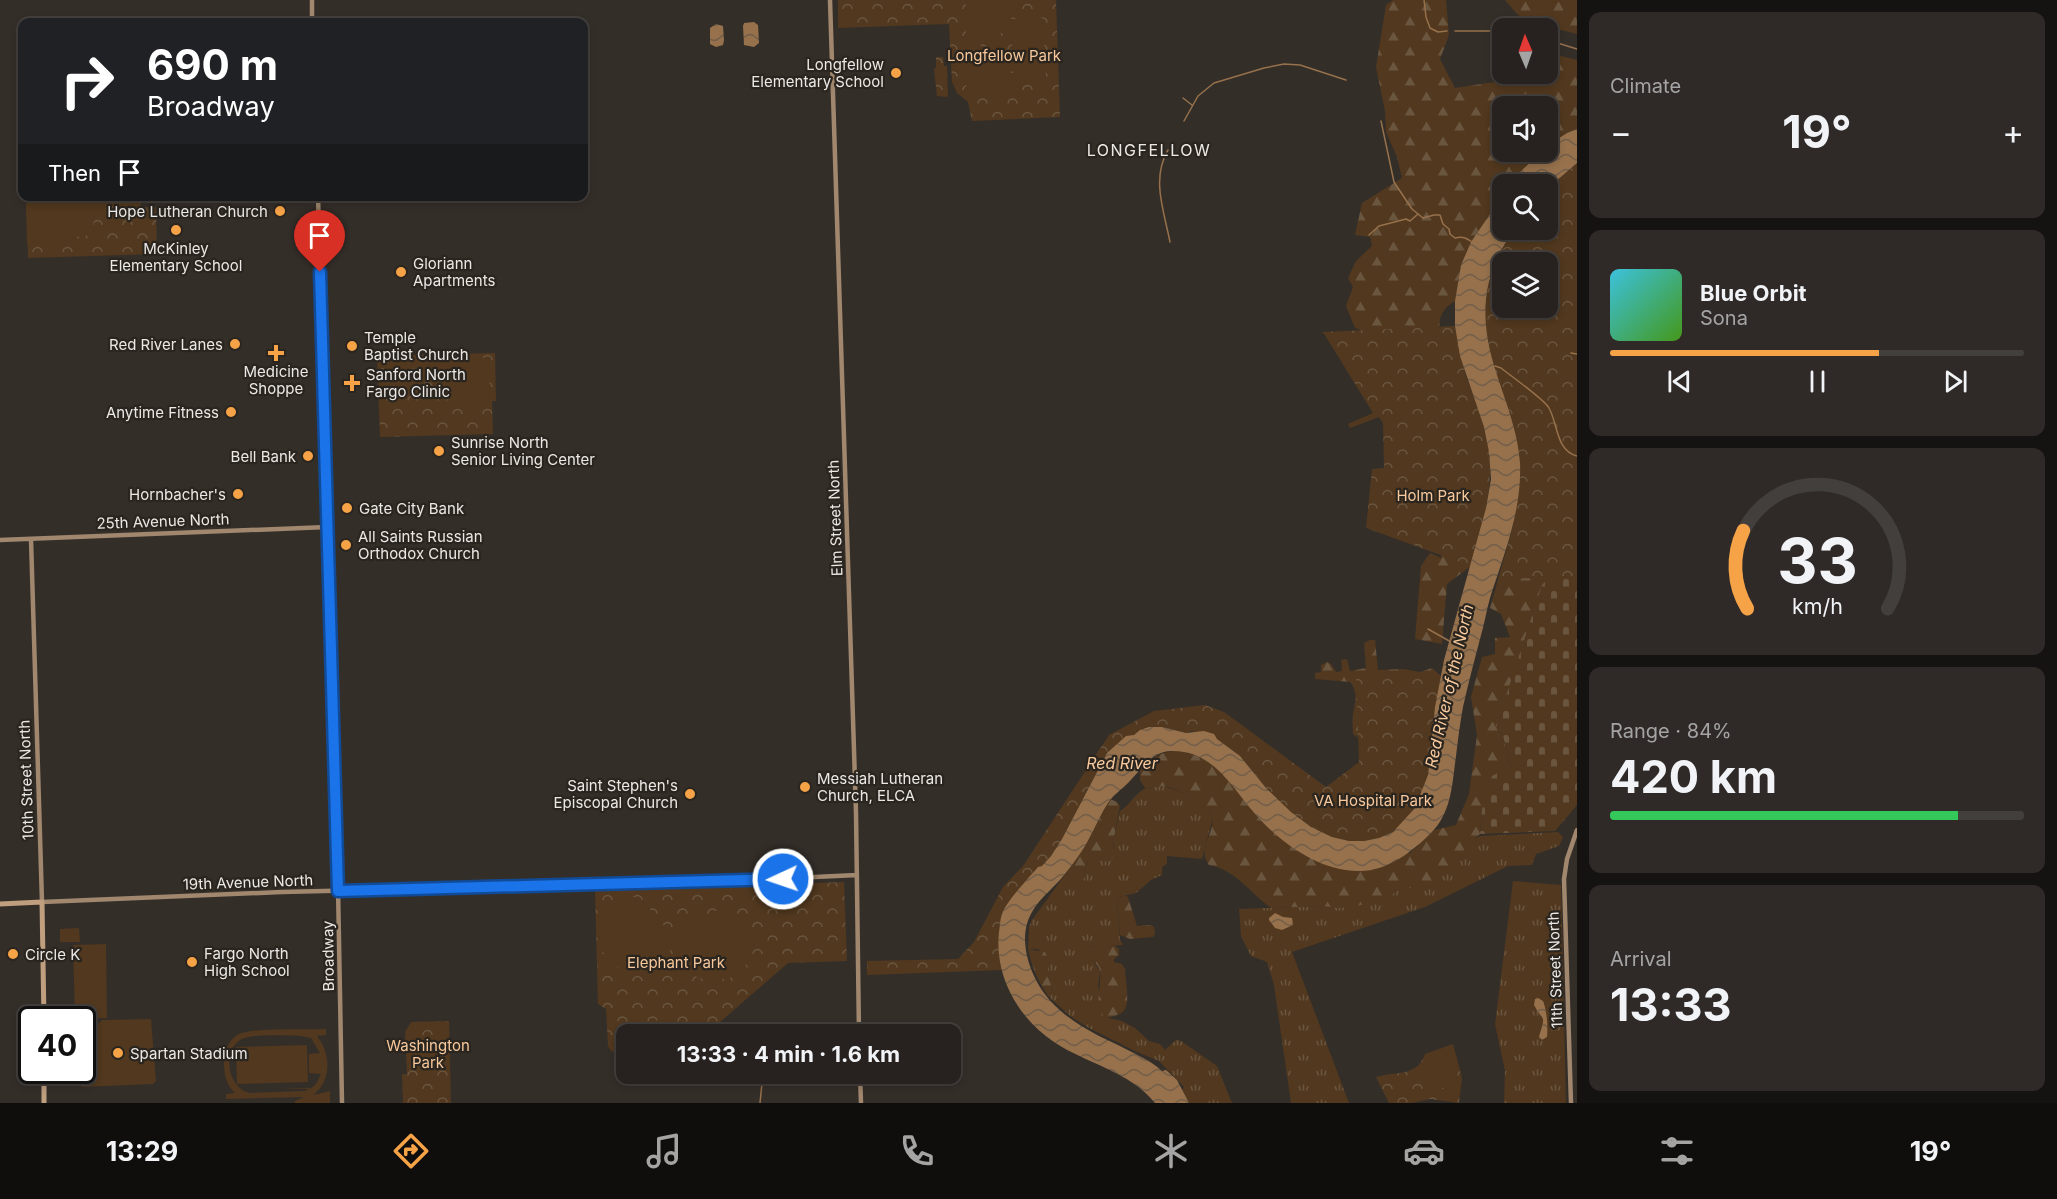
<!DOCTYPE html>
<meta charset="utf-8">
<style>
body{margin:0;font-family:Inter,sans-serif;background:#2f2a28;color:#f1f3f6;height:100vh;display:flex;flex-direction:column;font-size:22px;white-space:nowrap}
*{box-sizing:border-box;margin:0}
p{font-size:20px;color:#a4a4a4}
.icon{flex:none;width:33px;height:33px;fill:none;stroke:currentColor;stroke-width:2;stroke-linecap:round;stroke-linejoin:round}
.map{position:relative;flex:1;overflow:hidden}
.panel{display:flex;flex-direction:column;gap:12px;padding:12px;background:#151311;width:480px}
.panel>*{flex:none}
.guide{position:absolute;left:18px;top:18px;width:570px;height:183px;border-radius:12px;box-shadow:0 3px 9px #0003,0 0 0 2px #433f3d;background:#202124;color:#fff;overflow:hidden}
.needle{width:39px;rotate:358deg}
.buttons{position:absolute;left:1492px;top:18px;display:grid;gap:12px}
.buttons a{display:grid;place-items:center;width:66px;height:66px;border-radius:12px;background:#27221f;box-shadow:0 3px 9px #0003,0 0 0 2px #433f3d;font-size:30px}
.speed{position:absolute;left:18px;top:1006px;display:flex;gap:12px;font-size:30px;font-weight:700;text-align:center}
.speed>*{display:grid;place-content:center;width:78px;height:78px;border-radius:50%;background:#27221f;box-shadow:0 3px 9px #0003,0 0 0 2px #433f3d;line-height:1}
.speed .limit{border:3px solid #111;border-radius:9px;background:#fff;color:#111}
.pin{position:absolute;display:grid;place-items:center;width:51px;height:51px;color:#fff;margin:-62px -26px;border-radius:50% 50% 50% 0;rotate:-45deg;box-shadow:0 0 6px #0007}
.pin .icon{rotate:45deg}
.me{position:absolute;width:66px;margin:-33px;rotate:267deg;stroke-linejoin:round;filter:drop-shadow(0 0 4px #0008)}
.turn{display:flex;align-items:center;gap:21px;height:126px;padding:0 30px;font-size:27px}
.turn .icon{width:78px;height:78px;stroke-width:2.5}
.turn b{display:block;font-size:42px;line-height:51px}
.then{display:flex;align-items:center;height:57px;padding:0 30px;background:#0003;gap:12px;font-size:22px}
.big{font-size:45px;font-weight:700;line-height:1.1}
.panel .tile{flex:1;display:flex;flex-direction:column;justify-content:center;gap:9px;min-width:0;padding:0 21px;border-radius:12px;background:#2f2a28}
.panel .dial{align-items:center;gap:0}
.dial svg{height:156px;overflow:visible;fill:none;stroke:#433f3d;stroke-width:7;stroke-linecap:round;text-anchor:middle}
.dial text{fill:#f1f3f6;stroke:none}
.song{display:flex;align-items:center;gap:18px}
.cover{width:72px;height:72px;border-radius:9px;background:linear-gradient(135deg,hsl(190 70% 55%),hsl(100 70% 35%))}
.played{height:6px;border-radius:3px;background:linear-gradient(90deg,#f6a246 65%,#433f3d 65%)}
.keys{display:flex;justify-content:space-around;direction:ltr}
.heat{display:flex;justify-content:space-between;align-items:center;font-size:33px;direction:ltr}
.charge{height:9px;border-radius:4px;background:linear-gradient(90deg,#34c759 84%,#433f3d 0)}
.trip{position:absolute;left:616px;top:1024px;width:345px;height:60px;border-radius:12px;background:#27221f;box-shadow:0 3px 9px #0003,0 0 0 2px #433f3d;font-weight:700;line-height:60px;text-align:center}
.dock{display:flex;height:96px;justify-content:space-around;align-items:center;background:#100e0c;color:#a4a4a4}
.dock .icon{width:42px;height:42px}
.dock .on{color:#f6a246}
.dock b{font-size:27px;color:#f1f3f6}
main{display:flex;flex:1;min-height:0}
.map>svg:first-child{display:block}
</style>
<main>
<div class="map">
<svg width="1577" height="1103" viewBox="0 0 1577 1103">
<defs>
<pattern id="grass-tufts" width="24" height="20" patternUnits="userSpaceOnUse" patternTransform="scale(1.5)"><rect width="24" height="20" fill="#51381e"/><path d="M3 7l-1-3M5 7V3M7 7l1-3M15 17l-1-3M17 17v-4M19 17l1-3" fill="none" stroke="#6a553f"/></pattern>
<pattern id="forest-firs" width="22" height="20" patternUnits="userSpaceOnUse" patternTransform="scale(1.5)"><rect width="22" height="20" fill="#51381e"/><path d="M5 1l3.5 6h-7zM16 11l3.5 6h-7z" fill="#6a553f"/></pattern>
<pattern id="cemetery-stones" width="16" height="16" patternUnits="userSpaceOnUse" patternTransform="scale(1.5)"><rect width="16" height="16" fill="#51381e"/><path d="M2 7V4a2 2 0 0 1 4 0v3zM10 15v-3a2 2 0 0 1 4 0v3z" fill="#6a553f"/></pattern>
<pattern id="park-crowns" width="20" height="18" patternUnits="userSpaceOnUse" patternTransform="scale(1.5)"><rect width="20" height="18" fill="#51381e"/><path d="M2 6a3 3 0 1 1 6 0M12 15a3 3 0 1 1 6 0" fill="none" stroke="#6a553f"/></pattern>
<pattern id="water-waves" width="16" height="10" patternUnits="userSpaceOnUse" patternTransform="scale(1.5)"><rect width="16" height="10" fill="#96714c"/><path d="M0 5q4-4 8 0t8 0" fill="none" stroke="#725e49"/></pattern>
</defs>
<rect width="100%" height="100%" fill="#342e29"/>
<path fill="url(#grass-tufts)" d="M1161,786C1176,788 1209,803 1213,818L1202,859L1167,856V864L1162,867V875L1151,880L1136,893L1119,897L1117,901L1120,940L1123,945L1083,947L1100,971L1098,987L1108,1018L1122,1021L1135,1028L1149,1041L1160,1044L1165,1050L1176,1040L1181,1041L1217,1066L1232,1103H1189L1182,1090L1184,1087L1159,1061L1137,1052L1089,1028L1070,1016L1049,997L1053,992L1048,975V958L1038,949H1028L1029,927L1032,920L1067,872L1075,886L1083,881L1088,860L1095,857L1103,859L1114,848V838L1120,811C1130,805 1136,792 1146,788C1150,787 1156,787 1161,786Z
M1558,832L1563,837L1559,846L1536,854L1532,865L1508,866L1425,907L1292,952L1349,1103H1291L1274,985L1267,962L1251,956L1241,936L1239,909L1323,906L1391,889L1480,836Z
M1513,881L1561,885L1566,1103H1504L1505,1071L1495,1024Z"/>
<path fill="url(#forest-firs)" d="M1393,0H1446L1449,35L1440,59L1455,88L1520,78L1528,74H1548V63L1561,56L1577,60V129L1567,133L1548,145V106H1503V152H1541L1518,174L1510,184H1503V195L1471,242L1461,265L1455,301C1440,310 1438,320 1440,336L1484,427L1489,452L1486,508L1471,566L1447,584L1442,644L1415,639L1421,566L1430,553L1441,558L1448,495L1366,332L1355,328L1346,306L1353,287L1348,278L1356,261L1372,246L1370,237L1355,235L1362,203L1402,178L1397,157L1386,132L1385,111L1376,67L1386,5Z
M1505,0H1577V34L1537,24L1518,15Z
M1577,163V238L1503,262V308L1577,573L1506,696L1498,701L1496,726L1503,736L1511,766L1482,809L1480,834L1438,878L1417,887L1397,890L1390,897L1381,900L1352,907L1338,908L1323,906L1271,908C1250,893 1235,869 1209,865C1196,849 1216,833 1212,816C1210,806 1179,790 1169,787C1161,785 1153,787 1145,788L1140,780V770C1155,755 1167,747 1188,753C1225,763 1234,792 1258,817C1272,831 1288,843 1304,855L1410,853L1434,830L1456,825L1469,794L1477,735L1471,697L1482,657L1495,654V638L1510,637L1501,614L1490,608L1514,524L1496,373L1488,343L1484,313L1514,230H1548V188Z
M1370,640H1375L1378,670L1404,669L1420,672L1432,668L1441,676L1435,707L1357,737L1353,734C1353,728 1352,721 1353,714C1355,701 1359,694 1350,682L1315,679V673L1321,672V665L1327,662L1331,664L1336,672L1342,671L1341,660L1347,659L1350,671L1366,668L1364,643Z
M1110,799L1117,802L1120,806L1114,838L1113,857L1110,861L1106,862C1101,857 1095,857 1088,860L1083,881L1078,888L1075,887L1067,872L1082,851Z
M1124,895L1128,897L1137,926L1151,925L1154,927L1155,934L1153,937L1130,939L1120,935L1117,901L1119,897Z
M1114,945L1119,949V955L1114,959V962L1122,964L1125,969C1125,977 1130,1002 1125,1009C1122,1015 1113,1016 1108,1018L1099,1012C1097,998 1101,984 1100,971C1098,961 1084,958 1082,947Z
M1028,949L1045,952L1048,958V975L1053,992L1049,997C1038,982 1032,967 1028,949Z"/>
<path fill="url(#cemetery-stones)" d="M1577,573V805L1555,831L1480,834L1482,809L1492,776L1511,766L1503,736L1496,726L1495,713L1498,701L1506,696L1542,585L1549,577Z"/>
<path fill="url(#park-crowns)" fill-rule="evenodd" d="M838,0H1056L1060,117L972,121L968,102L957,93L952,82L949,24L838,28Z
M936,57H943L944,66H947L948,97L937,96L934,69L936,67Z
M1577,163V577L1498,579C1509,541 1522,503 1520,462C1518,431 1505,402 1496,373C1479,320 1481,276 1514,230H1548V188ZM1503,262H1548V308H1503Z
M26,197H141V207H156L157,254L28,258Z
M1455,326C1458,343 1461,359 1466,376C1475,401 1486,425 1489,451C1494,490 1481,529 1471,566L1366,528L1372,469L1384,468L1383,423L1379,417L1350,428L1348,424L1373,413L1323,332Z
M495,353L496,401H492L493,434L380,437L377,356Z
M1441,676L1431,739L1428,775L1423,792L1415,808L1404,822L1393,832L1379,838L1364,841H1349L1332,837L1311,827L1291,812L1266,788L1240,756L1217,739L1191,731L1186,733L1162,727L1134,735L1107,753L1062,839L1051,856L1002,913L999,937V959L1002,970L867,975V961L958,959L974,942L1003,887L1023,866L1109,735L1154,711L1205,705L1224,712L1326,787L1359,762L1356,677Z
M844,882L847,961L788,963L705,1035H627V1055L611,1051L608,1046L606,1009L598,1004L595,891Z
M449,1021L451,1103H403L402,1074H407L405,1032L411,1022Z
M1453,1044L1462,1078L1459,1103L1430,1099L1412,1103H1389L1376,1077C1397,1071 1417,1077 1425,1054Z"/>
<path fill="#51381e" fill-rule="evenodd" d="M966,0H1010L1014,12L1011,19L1043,18L1046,83L1014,85L1011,21C1003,39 985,39 966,40Z
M979,45L999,51L1011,69L1012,92L970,95L968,93L959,51Z
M32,197H97L92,233L90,235L27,244L26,205Z
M487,358L489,360L490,405C450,407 439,400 435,359Z
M404,364L405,385L384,386V365Z
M634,897L640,898C648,908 664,923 669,934C683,964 627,978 611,963C600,953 599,938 598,925Z
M726,908L755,947L742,974C703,989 674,976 673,932L720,909Z
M79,928L80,942H60V929Z
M106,944L107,1018L75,1019L73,945Z
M151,1019L156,1081L153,1084L82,1087L83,1035L102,1020Z
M665,1020L666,1035H627V1039H624L623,1023Z
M326,1029V1035L317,1036C331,1053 332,1081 313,1095L330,1091V1103H295V1101L304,1097L226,1099V1094L235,1093C227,1086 224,1075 224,1064C224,1053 228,1041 237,1035C250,1027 307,1030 326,1029ZM301,1036L311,1038L320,1053L309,1054V1073L321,1074L316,1084L310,1089V1088L280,1089H309L305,1091L250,1093C229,1089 221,1053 240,1040C252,1033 286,1036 301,1036Z
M307,1045L308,1082L237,1084L236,1047Z
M1449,1055L1457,1057L1456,1086L1453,1089L1424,1085C1424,1068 1432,1058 1449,1055Z"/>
<path fill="url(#water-waves)" d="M754,22L758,25L759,43L754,47L744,45L743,26L744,23Z
M716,24L723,26L724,40L723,45L716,47L710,44V28Z
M1577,129V163L1548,188V184H1510L1518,174L1541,152H1548V145L1567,133Z
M1503,195V230H1514C1480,277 1479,321 1497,375C1506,403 1518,432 1520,463C1522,511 1504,554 1490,598C1486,612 1484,626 1480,639C1474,662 1468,684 1463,707C1460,723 1458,739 1456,756C1452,784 1452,812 1431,833C1412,852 1386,872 1358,871C1319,871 1281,843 1256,815C1232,788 1214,750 1171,751C1152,751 1140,771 1128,783C1121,790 1113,795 1108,803C1097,820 1090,841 1077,858C1072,865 1066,873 1060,880C1047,894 1033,904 1027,924C1022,941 1027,962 1035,978C1051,1012 1087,1031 1120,1046C1135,1054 1150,1060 1162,1071L1166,1070L1177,1080L1189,1103H1155C1129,1071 1087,1064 1054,1042C1018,1018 994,976 999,932C1000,927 1000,919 1002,914C1006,901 1029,878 1038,867L1042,866L1051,856L1062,839L1107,753L1126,736L1134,735L1140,730L1149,727H1162L1186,733L1204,731L1214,734L1217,739L1240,756L1266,788L1291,812L1311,827L1332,837L1349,841H1364L1379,838L1393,832L1415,808L1428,775L1435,707L1444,660L1486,508L1491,479L1489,452L1484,427L1460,356L1455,326V301L1461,265L1471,242Z
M1275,913L1283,917L1292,918L1293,925L1282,930L1275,928L1269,920V918Z
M1538,998L1543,1001C1547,1011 1548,1026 1547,1037L1542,1040L1539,1037C1546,1013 1544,1023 1534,1005L1535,999Z"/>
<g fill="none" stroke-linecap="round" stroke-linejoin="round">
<path stroke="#96714c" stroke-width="1.5" d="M1424,0L1426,17L1430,28L1438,32L1447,31
M1455,31H1503
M1548,40L1577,49
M1183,98L1192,105
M1184,121L1198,96L1214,83L1264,68L1284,64L1300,65L1346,80
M1381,121L1394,182L1412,209L1423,218L1434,215H1440L1443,224L1449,229L1450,234L1455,238C1463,236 1466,238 1472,242
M1168,150C1151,179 1164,211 1170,242
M1369,235L1379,226L1406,219L1410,221L1418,214
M1571,353L1577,354
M1495,366L1501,368C1511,376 1545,400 1549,408C1558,424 1556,451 1577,456
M1428,629L1451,642
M824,1035L832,1030
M760,1103L762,1083L768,1074"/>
<path stroke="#a1876e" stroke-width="4.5" d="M312,0V22
M830,0L856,813L859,1035
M318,196L337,833L342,1103
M31,539L42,902L282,892L730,881L857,875
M0,540L327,527
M860,1074L861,1103
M1571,1103L1564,879L1567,859L1577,830"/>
<path stroke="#c09f7f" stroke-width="5" d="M0,904L42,902L44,1020
M44,1103V1071"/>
</g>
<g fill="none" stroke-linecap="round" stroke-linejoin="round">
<g stroke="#114b97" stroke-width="15">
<path id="route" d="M320,272L338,891L783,879"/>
</g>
<use href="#route" stroke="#1a73e8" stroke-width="10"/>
</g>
<g fill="#f6a246" stroke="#2a251f" stroke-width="2">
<circle cx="896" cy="73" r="6"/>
<circle cx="280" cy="211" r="6"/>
<circle cx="176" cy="230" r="6"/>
<circle cx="401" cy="272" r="6"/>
<circle cx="235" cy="344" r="6"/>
<circle cx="352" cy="346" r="6"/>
<path d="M273 344h6v6h6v6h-6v6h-6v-6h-6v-6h6z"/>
<path d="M349 374h6v6h6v6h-6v6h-6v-6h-6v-6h6z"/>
<circle cx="231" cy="412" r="6"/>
<circle cx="439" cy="451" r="6"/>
<circle cx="308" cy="456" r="6"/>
<circle cx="238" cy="494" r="6"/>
<circle cx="347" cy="508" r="6"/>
<circle cx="346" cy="545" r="6"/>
<circle cx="805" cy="787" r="6"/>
<circle cx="690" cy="794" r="6"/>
<circle cx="13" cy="954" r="6"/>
<circle cx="192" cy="962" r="6"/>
<circle cx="118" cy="1053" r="6"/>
</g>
<g text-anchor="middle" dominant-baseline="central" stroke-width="4.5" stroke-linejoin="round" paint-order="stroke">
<g font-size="15" fill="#f8c99c" stroke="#2a251f">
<text x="1004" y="55">Longfellow Park</text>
<text x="1433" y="495">Holm Park</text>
<text x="1373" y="800">VA Hospital Park</text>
<text x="676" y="962">Elephant Park</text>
<text x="428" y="1045">Washington<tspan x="428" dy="17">Park</tspan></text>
</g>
<g font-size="15" fill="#ece8e5" stroke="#2a251f" text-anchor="start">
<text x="884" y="64" text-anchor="end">Longfellow<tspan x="884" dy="17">Elementary School</tspan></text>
<text x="268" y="211" text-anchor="end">Hope Lutheran Church</text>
<text x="176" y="248" text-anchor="middle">McKinley<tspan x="176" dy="17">Elementary School</tspan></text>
<text x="413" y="263">Gloriann<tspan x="413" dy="17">Apartments</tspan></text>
<text x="364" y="337">Temple<tspan x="364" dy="17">Baptist Church</tspan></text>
<text x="223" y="344" text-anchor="end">Red River Lanes</text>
<text x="276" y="371" text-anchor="middle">Medicine<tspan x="276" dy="17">Shoppe</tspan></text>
<text x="366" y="374">Sanford North<tspan x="366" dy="17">Fargo Clinic</tspan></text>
<text x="219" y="412" text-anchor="end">Anytime Fitness</text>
<text x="451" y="442">Sunrise North<tspan x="451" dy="17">Senior Living Center</tspan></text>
<text x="296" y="456" text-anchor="end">Bell Bank</text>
<text x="226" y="494" text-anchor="end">Hornbacher's</text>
<text x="359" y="508">Gate City Bank</text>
<text x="358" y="536">All Saints Russian<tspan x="358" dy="17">Orthodox Church</tspan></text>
<text x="817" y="778">Messiah Lutheran<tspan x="817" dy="17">Church, ELCA</tspan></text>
<text x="678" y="785" text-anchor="end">Saint Stephen's<tspan x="678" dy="17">Episcopal Church</tspan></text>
<text x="204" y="953">Fargo North<tspan x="204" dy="17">High School</tspan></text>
<text x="25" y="954">Circle K</text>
<text x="130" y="1053">Spartan Stadium</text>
</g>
<g font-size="15" fill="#ece8e5" stroke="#2a251f">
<text transform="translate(835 518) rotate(-92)">Elm Street North</text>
<text transform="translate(163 521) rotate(-2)">25th Avenue North</text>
<text transform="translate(26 780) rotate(-92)">10th Street North</text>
<text transform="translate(248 882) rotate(-2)">19th Avenue North</text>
<text transform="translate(328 956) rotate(-91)">Broadway</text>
<text transform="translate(1555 970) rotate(-92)">11th Street North</text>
</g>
<g font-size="16" letter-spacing="1.5" fill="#ece8e5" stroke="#2a251f">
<text x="1149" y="150">LONGFELLOW</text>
</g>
<g font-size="16" font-style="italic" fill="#facb9e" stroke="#2a251f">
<text transform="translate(1449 686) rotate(-77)">Red River of the North</text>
<text x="1122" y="763">Red River</text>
</g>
</g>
</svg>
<div class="buttons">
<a><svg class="needle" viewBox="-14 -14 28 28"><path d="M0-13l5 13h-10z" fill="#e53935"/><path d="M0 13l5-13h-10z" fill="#a4a4a4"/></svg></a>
<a><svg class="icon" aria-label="sound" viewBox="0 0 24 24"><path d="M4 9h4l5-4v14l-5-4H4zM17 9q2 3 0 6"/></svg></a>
<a><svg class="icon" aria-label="search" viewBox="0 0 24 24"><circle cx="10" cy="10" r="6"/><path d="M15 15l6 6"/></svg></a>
<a><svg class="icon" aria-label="layers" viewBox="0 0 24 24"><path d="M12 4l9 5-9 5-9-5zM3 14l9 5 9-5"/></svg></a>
</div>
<div class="speed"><div class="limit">40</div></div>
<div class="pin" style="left:320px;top:272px;background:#d93025"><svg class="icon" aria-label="arrive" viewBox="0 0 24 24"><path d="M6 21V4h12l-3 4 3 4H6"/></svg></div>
<svg class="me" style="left:783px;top:879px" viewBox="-20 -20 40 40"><circle r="17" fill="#1a73e8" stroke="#fff" stroke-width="3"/><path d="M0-11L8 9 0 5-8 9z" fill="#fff"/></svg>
<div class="trip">13:33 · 4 min · 1.6 km</div>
<div class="guide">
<div class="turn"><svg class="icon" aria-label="right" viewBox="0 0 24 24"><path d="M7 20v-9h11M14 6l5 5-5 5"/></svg><div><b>690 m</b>Broadway</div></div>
<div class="then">Then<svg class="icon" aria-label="arrive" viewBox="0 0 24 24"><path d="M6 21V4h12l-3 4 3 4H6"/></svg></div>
</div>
</div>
<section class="panel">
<div class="tile"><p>Climate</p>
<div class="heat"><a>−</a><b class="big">19°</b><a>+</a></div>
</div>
<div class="tile">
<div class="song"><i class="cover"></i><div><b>Blue Orbit</b><p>Sona</p></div></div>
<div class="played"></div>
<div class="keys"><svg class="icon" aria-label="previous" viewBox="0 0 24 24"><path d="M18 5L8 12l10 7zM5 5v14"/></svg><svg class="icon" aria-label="pause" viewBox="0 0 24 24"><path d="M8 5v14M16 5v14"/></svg><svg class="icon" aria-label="next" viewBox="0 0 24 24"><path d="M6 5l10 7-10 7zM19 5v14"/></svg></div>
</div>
<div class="tile dial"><svg viewBox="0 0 100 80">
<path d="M14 69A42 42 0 1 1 86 69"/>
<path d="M14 69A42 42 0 0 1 12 29" stroke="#f6a246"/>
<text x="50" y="56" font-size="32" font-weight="700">33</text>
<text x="50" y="72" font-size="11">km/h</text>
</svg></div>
<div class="tile"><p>Range · 84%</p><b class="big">420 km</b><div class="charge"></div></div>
<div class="tile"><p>Arrival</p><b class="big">13:33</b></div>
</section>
</main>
<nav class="dock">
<b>13:29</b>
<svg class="icon on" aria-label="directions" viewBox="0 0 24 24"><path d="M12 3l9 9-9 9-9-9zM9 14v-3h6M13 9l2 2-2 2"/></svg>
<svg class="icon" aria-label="music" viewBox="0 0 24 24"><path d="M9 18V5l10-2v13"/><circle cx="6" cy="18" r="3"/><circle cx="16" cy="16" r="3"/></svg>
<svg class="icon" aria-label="phone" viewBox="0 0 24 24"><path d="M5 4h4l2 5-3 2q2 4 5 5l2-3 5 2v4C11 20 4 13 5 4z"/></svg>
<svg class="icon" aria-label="climate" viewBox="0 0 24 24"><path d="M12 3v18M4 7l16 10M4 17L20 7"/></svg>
<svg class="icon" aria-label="car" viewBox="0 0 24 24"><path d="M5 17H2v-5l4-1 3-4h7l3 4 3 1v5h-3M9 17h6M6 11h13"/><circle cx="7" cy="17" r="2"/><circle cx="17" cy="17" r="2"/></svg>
<svg class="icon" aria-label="filters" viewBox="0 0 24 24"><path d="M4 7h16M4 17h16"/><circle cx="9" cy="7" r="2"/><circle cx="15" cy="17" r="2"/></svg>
<b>19°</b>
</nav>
